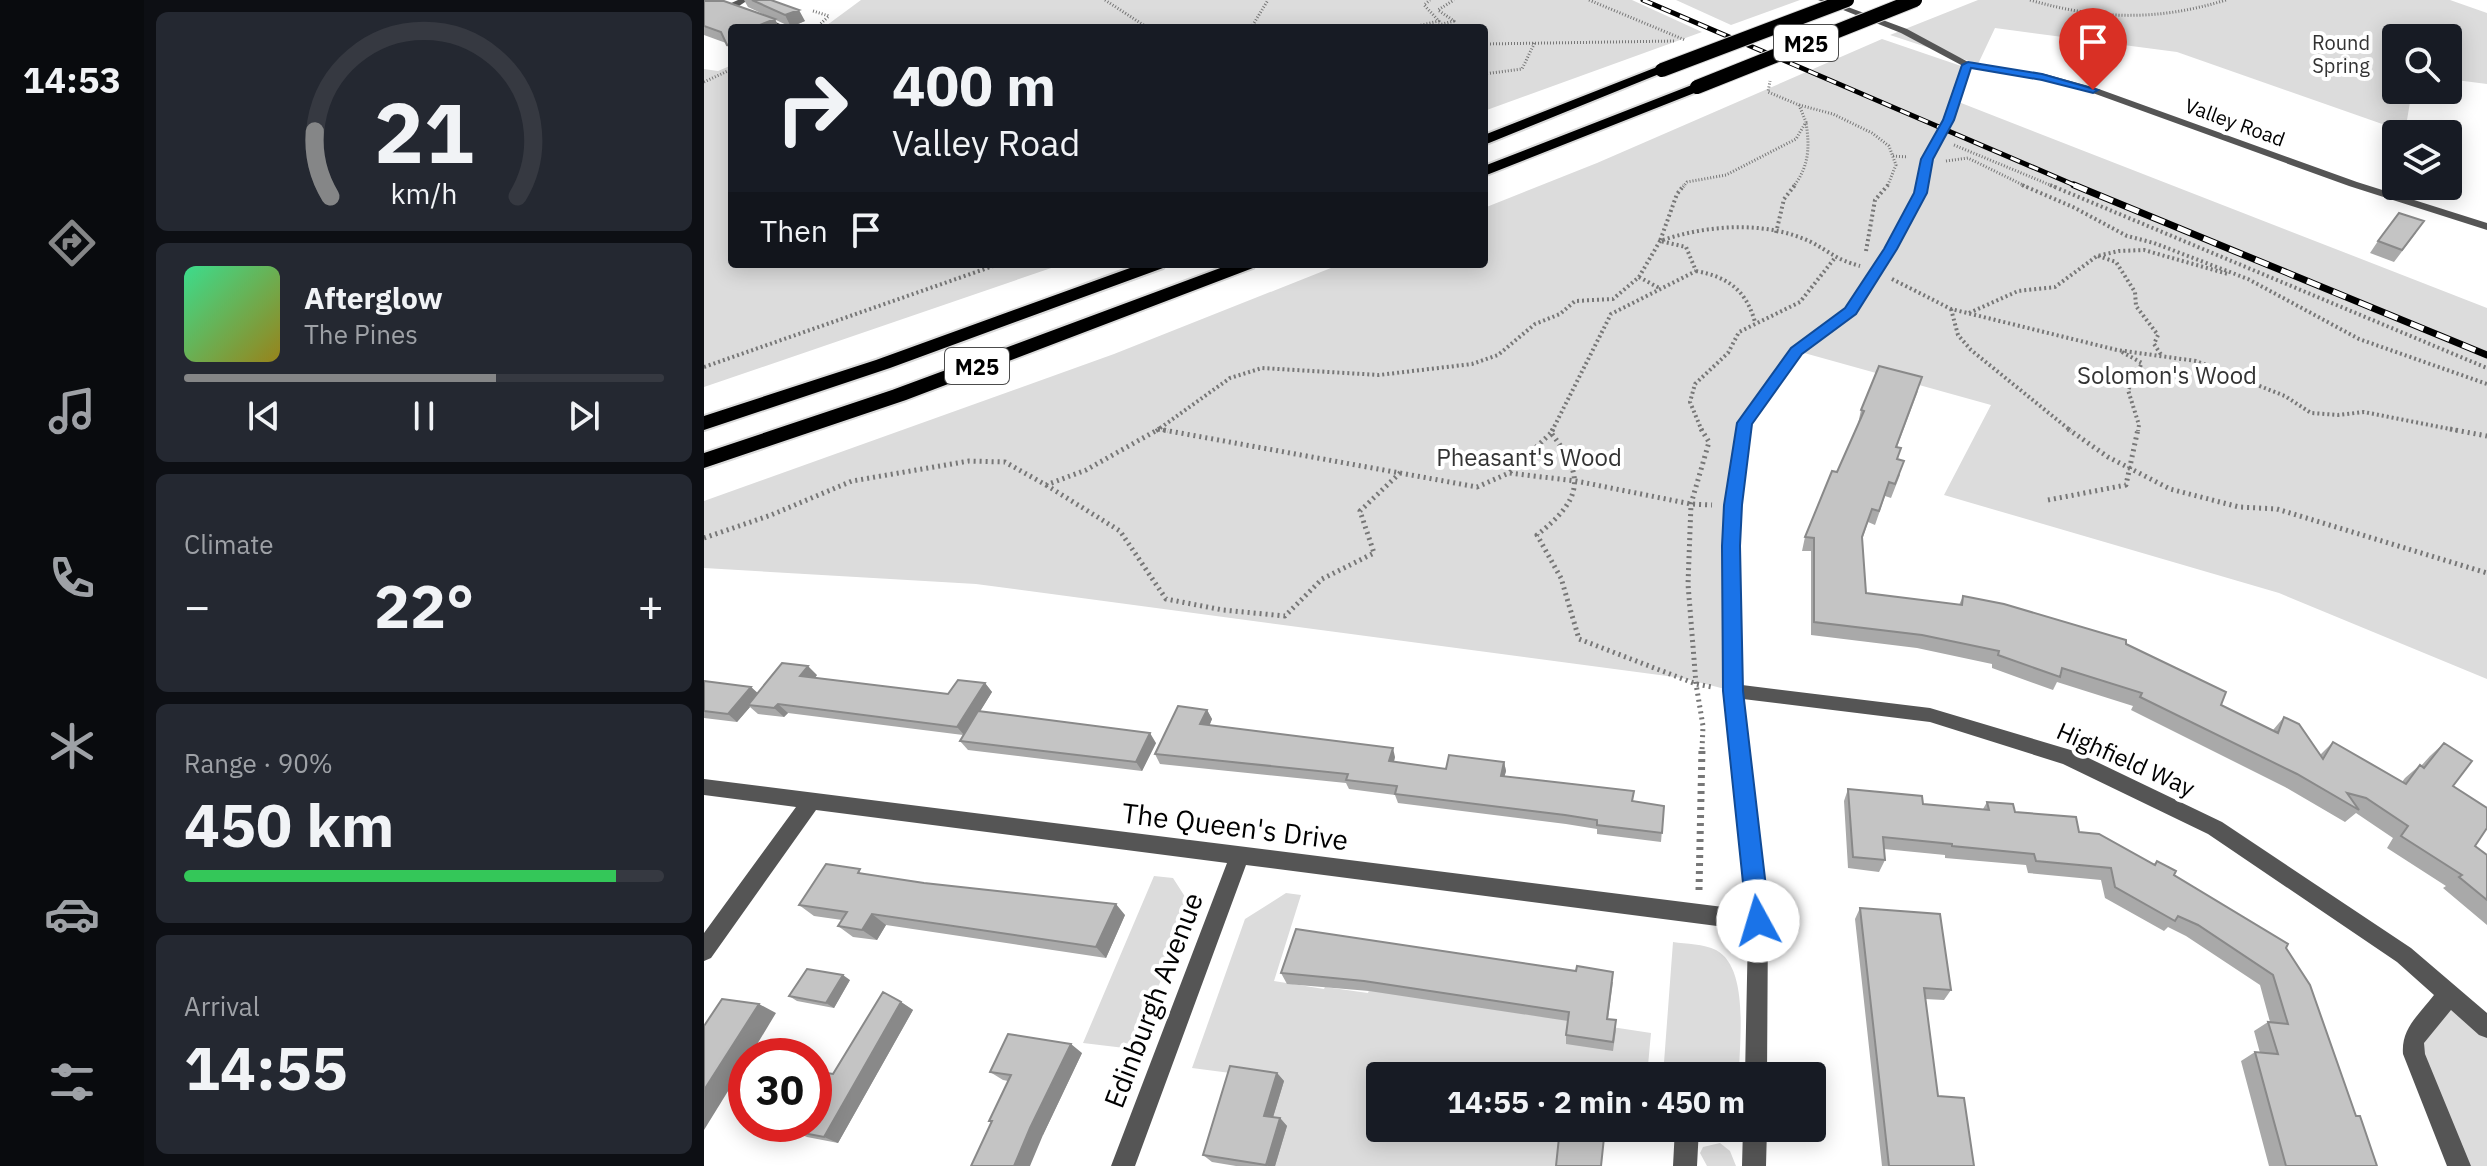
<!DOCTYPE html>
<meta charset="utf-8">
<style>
body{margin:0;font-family:"IBM Plex Sans",sans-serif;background:#242831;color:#f1f3f6;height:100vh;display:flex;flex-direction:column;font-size:30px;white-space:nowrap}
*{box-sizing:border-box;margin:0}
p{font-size:26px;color:#9ea1a6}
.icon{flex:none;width:44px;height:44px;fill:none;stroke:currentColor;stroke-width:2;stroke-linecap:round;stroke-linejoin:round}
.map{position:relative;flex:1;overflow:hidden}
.sheet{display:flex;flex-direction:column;gap:12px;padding:12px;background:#0d0f14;width:560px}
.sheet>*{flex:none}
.guide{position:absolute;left:24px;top:24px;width:760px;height:244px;border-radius:8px;box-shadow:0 4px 20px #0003;background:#171b24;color:#f1f3f6;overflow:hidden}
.controls{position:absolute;left:1678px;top:24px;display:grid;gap:16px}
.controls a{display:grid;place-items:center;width:80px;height:80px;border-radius:8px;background:#171b24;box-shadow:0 4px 20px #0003;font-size:40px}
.speed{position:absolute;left:24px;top:1038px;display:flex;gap:16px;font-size:40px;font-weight:700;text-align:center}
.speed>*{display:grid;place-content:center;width:104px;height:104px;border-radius:50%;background:#171b24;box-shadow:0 4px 20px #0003;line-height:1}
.speed .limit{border:12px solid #d22;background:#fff;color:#111}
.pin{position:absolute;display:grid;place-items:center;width:68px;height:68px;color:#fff;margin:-82px -34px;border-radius:50% 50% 50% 0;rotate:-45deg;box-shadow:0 0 8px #0007}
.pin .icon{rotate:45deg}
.me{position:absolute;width:88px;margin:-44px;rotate:354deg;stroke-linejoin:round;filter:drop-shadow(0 0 6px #0008)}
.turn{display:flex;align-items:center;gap:28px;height:168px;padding:0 32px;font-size:36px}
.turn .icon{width:104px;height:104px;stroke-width:2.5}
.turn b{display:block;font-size:56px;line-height:68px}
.then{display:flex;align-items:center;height:76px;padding:0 32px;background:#0003;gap:16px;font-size:30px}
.big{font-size:60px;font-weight:800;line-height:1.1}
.sheet .card{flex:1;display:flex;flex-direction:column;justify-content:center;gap:12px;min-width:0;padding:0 28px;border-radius:12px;background:#242831}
.sheet .dial{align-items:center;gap:0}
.dial svg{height:208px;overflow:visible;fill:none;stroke:#363941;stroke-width:7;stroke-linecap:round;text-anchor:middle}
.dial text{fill:#f1f3f6;stroke:none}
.song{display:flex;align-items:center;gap:24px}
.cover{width:96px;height:96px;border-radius:12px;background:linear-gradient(135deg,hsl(150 70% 55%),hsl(50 70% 35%))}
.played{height:8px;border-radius:4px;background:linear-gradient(90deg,#858687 65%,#363941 65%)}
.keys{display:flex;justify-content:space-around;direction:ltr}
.heat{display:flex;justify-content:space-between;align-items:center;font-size:44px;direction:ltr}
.charge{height:12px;border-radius:6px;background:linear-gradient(90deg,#34c759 90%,#363941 0)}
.trip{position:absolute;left:662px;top:1062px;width:460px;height:80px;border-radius:8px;background:#171b24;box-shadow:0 4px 20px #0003;font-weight:800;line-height:80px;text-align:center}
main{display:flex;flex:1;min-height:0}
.tab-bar{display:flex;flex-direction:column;width:144px;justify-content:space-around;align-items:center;background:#090b0e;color:#9ea1a6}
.tab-bar .icon{width:56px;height:56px}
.tab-bar .current{color:#858687}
.tab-bar b{font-size:36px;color:#f1f3f6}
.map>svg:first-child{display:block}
</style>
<main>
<nav class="tab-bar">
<b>14:53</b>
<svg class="icon current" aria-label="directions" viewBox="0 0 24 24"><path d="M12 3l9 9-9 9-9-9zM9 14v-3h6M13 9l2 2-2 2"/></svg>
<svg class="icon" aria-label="music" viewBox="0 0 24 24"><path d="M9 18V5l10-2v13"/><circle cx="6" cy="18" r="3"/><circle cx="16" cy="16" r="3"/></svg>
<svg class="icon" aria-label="phone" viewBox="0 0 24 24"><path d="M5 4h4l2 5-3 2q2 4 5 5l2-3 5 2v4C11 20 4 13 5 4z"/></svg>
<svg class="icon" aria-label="climate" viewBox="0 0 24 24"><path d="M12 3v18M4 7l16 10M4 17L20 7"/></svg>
<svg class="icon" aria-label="car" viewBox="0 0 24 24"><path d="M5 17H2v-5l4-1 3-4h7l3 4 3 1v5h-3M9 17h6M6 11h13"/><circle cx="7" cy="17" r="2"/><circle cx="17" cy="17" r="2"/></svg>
<svg class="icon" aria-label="filters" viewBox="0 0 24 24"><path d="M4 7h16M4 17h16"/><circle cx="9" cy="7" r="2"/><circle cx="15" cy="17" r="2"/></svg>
</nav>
<section class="sheet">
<div class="card dial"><svg viewBox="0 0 100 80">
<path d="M14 69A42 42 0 1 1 86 69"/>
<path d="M14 69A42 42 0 0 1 8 44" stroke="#858687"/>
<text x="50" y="56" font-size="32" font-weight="700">21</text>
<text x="50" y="72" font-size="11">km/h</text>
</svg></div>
<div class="card">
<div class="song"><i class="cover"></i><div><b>Afterglow</b><p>The Pines</p></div></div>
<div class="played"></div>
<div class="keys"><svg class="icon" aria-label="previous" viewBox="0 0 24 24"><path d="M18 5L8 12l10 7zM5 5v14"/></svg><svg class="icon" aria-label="pause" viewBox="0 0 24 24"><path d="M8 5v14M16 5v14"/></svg><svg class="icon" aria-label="next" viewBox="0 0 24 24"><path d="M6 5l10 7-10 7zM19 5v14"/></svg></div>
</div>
<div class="card"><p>Climate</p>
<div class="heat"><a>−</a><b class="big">22°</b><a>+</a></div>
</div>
<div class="card"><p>Range · 90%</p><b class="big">450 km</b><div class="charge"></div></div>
<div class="card"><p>Arrival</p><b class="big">14:55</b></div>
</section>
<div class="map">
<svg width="1783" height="1166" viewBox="0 0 1783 1166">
<rect width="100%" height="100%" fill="#fff"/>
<path fill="#dcdcdc" d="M157,0H928L998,32L780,111V28H119Z
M972,0H1096L1027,25Z
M1274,0H1746L1783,13V84L1744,79V38H1692V90H1708L1701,132L1473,52L1291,28L1274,64L1186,35Z
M1178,39L1263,68L1252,101L1783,308V679L1575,593L1240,495L1287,405L1093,351L1041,423L1022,487L1021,689L978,678L272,584L0,568V501L410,354L637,264H780V208L893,163Z
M28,65V264H359L0,387V69L14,71Z
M450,876L469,878L487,906L429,1049L379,1043Z
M582,893L597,895L570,981L620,989L621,987L664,993L665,990L947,1033L943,1076H676V1128H858L853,1166H571L567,1124L534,1074L488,1068L541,919Z
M969,942C982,944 1000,944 1012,950C1046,968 1035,1043 1035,1076H959Z
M1746,993L1783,1027V1166H1755L1710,1054Z
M1016,1143L1026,1151L1032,1166H1003L996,1153L999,1147Z"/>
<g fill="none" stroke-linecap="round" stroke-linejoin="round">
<g stroke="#dbdbdb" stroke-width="4">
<path id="motorway" d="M953,67L965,70L780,145V135Z
M993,83L1000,87L998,90L780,176V166Z
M437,264H462L459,268L186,368L0,430V416L172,360Z
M527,264H552L549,268L202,400L0,468V453L188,390Z"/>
</g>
<path stroke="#777" stroke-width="3" stroke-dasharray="1 2" stroke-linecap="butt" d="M401,0L444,28
M885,0L981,40
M1326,0C1394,20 1454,21 1522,0
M109,11L125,16L112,28
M547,28L564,0
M705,28L735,21L720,5L726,0
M723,28L750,21L734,10L750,0
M780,44L971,41
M780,74L818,69L831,42
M0,82L28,69
M1095,105L1129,114L1168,133L1185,146L1192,165L1183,187
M1250,145L1351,187
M1189,156L1204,157
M1242,161L1264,158L1323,187
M979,187L983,182L1022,175L1092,139L1102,122L1095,105L1064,92L1066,81
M1089,187C1105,167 1106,147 1102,123"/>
<path stroke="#777" stroke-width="4" stroke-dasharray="2 3" stroke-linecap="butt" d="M1318,185L1369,207L1423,236L1450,243L1544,279L1655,339L1783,384
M1346,185L1783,368
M1072,233L1080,199L1091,185
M1162,251L1171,200L1184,185
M1394,256L1412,262L1431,292L1432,306L1454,335L1450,344L1458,356
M992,271C1024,277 1042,290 1051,322
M935,277L957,289
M1188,279L1247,309L1413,350L1492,361L1581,396L1607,413L1634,415L1660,412L1756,431
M1247,309L1254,335L1267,350L1367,431
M1265,313L1314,291L1351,287L1393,256L1415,251L1440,250L1524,274
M1418,352L1438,363L1424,390L1435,425L1434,431
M0,367L295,264
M454,429L464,431
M452,431L526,378L558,368L675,375L768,364L794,355L831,324L856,314L871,301L909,299L935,277L956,241C1002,225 1061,220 1107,242C1128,253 1131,259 1156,266
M848,431L907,314L992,271L982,247L956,241L973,194L980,185
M998,431L986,402L991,384L1024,353L1035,332L1096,302L1130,259"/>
<path stroke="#777" stroke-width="5" stroke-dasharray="2 4" stroke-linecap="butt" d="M454,429L773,487L805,473L872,481L987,504L1008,505
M849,429L847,433C883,478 877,500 833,535L857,578L875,639L992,684L1008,687
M997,429L1005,442L987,504L984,584L992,684L999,726L998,750
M1364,429L1404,457L1466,489L1535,507L1573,509L1783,573
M1746,429L1783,436
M806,472L847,433
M342,485L416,531L462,599L519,610L581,616L618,579L670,553L656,511L697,472
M1344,500L1422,485L1434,429
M0,538L67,515L148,481L265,461L301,462L342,485L382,470L455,429"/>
<path stroke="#777" stroke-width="7" stroke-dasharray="3 5" stroke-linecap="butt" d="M995,890L998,748"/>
<path fill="#555" fill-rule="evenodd" d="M34,0H44L35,6L85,28H74L25,8V4Z
M971,1128H995L993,1166H969Z"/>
<path fill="#555" fill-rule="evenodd" d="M1114,0H1125L1203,29L1266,63L1341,74L1392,88L1653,182L1783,223V230L1645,186L1386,92L1340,80L1267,68L1249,120L1228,159L1221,193L1193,249L1151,314L1098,354L1048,423L1036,505L1035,546L1038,685L1226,708L1370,751L1518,822L1707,948L1783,1013V1038L1775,1035L1747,1010L1720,1043L1721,1054L1767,1166H1743L1699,1054C1697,1028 1715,1015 1730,995L1693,962L1504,834L1359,764L1226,722L1039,699L1064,921L1063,1076H1041L1044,930L542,865L431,1166H407L523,863L112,810L7,958L0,961V933L92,807L0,795V779L1043,910L1020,691L1019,546L1022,505L1034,423L1088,348L1142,309L1181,249L1211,193L1218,159L1239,120L1259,66L1197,33Z
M1039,1128H1063L1062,1166H1038Z"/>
<use href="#motorway" fill="#000" fill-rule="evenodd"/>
<g stroke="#000" stroke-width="5">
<path id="rail-far1" d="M939,0L1375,187"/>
</g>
<g stroke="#000" stroke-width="7">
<path id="rail" d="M1370,185L1783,355"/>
</g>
<use href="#rail-far1" stroke="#fff" stroke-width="3" stroke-dasharray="10" stroke-linecap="butt"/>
<use href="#rail" stroke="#fff" stroke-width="5" stroke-dasharray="14" stroke-linecap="butt"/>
<g stroke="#dbdbdb" stroke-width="16" stroke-linecap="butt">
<path id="motorway-bridge" d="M958,70L1143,0
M993,87L1211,0"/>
</g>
<use href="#motorway-bridge" stroke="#000" stroke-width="14"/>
</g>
<path fill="#a9a9a9" d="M40,0H67L101,21L87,27L44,7Z
M0,1L71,19L75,28H28V54L22,43L0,35Z
M1712,233L1690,262L1666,253L1674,241Z
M1214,391L1193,447L1196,475L1187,498L1181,496L1171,525L1164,522L1158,540L1162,593L1255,605L1259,596L1422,644L1517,705L1569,730L1580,717L1616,755L1629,742L1698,782L1701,778L1716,765L1717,766L1726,756L1740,743L1749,786L1771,846L1783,855V925L1739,888L1742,886L1683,848L1689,838L1652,813L1641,822L1581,787L1427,710L1429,706L1353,682L1349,690L1288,668V664L1213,648L1107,635V551H1098L1101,537L1133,472L1154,424L1157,410Z
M113,675L111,678L244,694L281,683L288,692L276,711L452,743L438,771L264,750L256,741L259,735L84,713L80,717L54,714L46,707L33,722L0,718V681L47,687L53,693Z
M503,710L508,719L505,726L691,757L690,762L742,769L800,762L802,771L800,777L929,801L960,806L957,842L893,834V829L862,824L694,803L691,795L645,789L642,783L456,764L451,754Z
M1144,789L1219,804L1279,809L1283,802L1311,812L1375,832L1450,864L1453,861L1470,875L1582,948L1673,1166H1565L1537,1061L1551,1052L1556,1053L1550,1031L1564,1022H1566L1556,985L1482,936L1464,927L1460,931L1401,898L1397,880L1324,873L1322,865L1241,858V855L1180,849L1181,860L1175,872L1144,868L1140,801Z
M161,874L421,915L402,958L182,925L173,940L149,937L134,926L138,920L110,916L95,905Z
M1156,908L1247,990L1240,1000L1221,999L1234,1096L1270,1166H1178L1151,919Z
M872,971L909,982L904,1019L912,1030L909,1051L862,1044V1035L864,1021L665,991L583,984L577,973Z
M146,980L130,1008L93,1001L85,996Z
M197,1002L209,1010L134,1143L103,1137L89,1131L129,1074Z
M378,1053L339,1135L285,1121L304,1081L299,1080L286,1072Z
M573,1073L580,1081L569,1117L576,1118L583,1126L571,1166H532L508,1162L499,1155Z"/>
<path fill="#898989" d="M95,10L101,21L87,27L81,15Z
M71,19L75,28H56V25Z
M28,44V54L23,45Z
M104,666L113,675L105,686L96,676Z
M281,683L288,692L261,736L253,727Z
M47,687L56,695L44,705L46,707L33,722L24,714Z
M74,704L84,713L80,717L70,708Z
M503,710L508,719L502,734L496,724Z
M446,733L452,743L438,771L432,762Z
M689,748L691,757L687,770L685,761Z
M800,762L802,771L798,786L797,776Z
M412,904L421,915L402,958L392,947Z
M168,914L182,925L173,940L158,930Z
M139,975L146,980L130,1008L122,1003Z
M197,1002L209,1010L134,1143L120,1137Z
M55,1004L72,1013L46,1056H42V1062L0,1130V1090Z
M367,1044L378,1053L339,1135L326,1166H310L326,1128Z
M573,1073L580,1081L567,1124L560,1116Z
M576,1118L583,1126L571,1166H564L562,1165Z"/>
<path fill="#c4c4c4" stroke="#898989" stroke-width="2" d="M48,0H67L95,10L81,15Z
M0,1H20L71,19L56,25V28H28V44L23,45L17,32L0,26Z
M1695,213L1720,221L1698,250L1674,241Z
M1175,366L1218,377L1192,447L1197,448L1193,459L1200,461L1191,484L1185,482L1175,511L1168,509L1158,537L1162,593L1258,605L1259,596L1300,604L1422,640V644L1522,692L1517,705L1574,733L1580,717L1595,724L1619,759L1629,742L1702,784L1716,765L1720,768L1740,743L1768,761L1749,786L1783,808V828L1771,846L1783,855V900L1755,877L1758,875L1697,836L1704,826L1662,798L1643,793L1655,810L1593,774L1436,697L1438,693L1358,668L1356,677L1294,655L1295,651L1218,635L1110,622V538L1101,537L1128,471L1133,472L1160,411L1157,410Z
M78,663L104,666L96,676L244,694L254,680L281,683L253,727L74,704L70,708L44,705Z
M0,681L47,687L24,714L0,711Z
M474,706L503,710L496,724L689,748L685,761L742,769L745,755L800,762L797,776L930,791L928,801L960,806L958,833L893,825V820L861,815L691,794L693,786L642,780L644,774L451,754Z
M274,711L446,733L432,762L256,741Z
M1144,789L1218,796L1219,804L1285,810L1283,802L1309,804L1311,812L1372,817L1375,832L1395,834L1451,865L1453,861L1472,871L1470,875L1584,944L1582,948L1606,985L1652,1116H1656L1673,1166H1582L1551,1052L1574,1054L1564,1022L1584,1024L1569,975L1494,925L1474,916L1471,921L1411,887L1407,868L1332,861L1330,854L1248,846V844L1179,837L1181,860L1149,857Z
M122,864L156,869L154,873L220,883L412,904L392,947L168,914L158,930L134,926L143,912L95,905Z
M1156,908L1236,914L1247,990L1220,988L1234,1096L1260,1098L1270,1166H1185Z
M592,929L872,971L873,966L909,972L903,1019L912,1020L909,1042L862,1035L865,1012L660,981L577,973Z
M103,969L139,975L122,1003L85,996Z
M179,992L197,1002L120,1137L89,1131L93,1124H110V1071L129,1074Z
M18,999L55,1004L0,1090V1026Z
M304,1034L367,1044L326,1128L310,1166H267L288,1121H285L307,1075L286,1072Z
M526,1066L573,1073L560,1116L576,1118L562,1165L499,1155Z
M856,1128H901L897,1166H852Z"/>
<path fill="#1a73e8" stroke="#114b97" stroke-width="2" d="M1264,62L1338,74L1394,90L1389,93L1338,80L1267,68L1250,120L1229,159L1223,193L1193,249L1152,314L1098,354L1048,424L1038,505L1036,546L1039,691L1066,921L1062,929L1054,932L1046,929L1043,921L1019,691L1018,546L1020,505L1033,423L1087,348L1141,308L1180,249L1210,193L1217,159L1239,120L1258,65Z"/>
<g text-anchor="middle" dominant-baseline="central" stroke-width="8" stroke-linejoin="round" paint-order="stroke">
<g font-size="20" fill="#333" stroke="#fff">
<text x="1637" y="42">Round<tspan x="1637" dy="23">Spring</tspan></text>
</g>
<g font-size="20" fill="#000" stroke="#fff">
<text transform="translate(1531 122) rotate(20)">Valley Road</text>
</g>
<g fill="#fff" stroke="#4c4c4c" stroke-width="2">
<rect x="1070" y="25" width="64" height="36" rx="6"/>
<rect x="241" y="348" width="64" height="36" rx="6"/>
</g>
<g font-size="22" font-weight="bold" fill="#000">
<text x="1102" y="43">M25</text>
<text x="273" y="366">M25</text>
</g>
<g font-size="24" fill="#333" stroke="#fff">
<text x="1463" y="375">Solomon's Wood</text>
<text x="825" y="457">Pheasant's Wood</text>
</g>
<g font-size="24" fill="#000" stroke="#fff">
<text transform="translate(1422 759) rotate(24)">Highfield Way</text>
</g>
<g font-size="28" fill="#000" stroke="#fff">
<text transform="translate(531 826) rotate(7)">The Queen's Drive</text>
<text transform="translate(449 1000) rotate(-69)">Edinburgh Avenue</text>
</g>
</g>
</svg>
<div class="controls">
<a><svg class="icon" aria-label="search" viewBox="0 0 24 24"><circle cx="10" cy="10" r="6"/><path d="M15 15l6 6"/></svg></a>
<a><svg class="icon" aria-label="layers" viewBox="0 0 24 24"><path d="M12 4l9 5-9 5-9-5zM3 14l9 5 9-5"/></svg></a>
</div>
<div class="speed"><div class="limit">30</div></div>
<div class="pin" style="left:1389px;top:90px;background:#d93025"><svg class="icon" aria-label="arrive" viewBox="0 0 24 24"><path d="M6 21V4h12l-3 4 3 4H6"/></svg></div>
<svg class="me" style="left:1054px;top:921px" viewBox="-20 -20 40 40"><circle r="19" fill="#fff"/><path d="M0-13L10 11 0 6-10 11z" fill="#1a73e8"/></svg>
<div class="trip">14:55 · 2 min · 450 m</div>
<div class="guide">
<div class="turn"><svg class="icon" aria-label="right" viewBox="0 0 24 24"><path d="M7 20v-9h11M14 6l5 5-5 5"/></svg><div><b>400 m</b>Valley Road</div></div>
<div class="then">Then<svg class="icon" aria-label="arrive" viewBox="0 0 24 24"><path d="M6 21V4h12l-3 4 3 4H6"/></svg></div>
</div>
</div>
</main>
